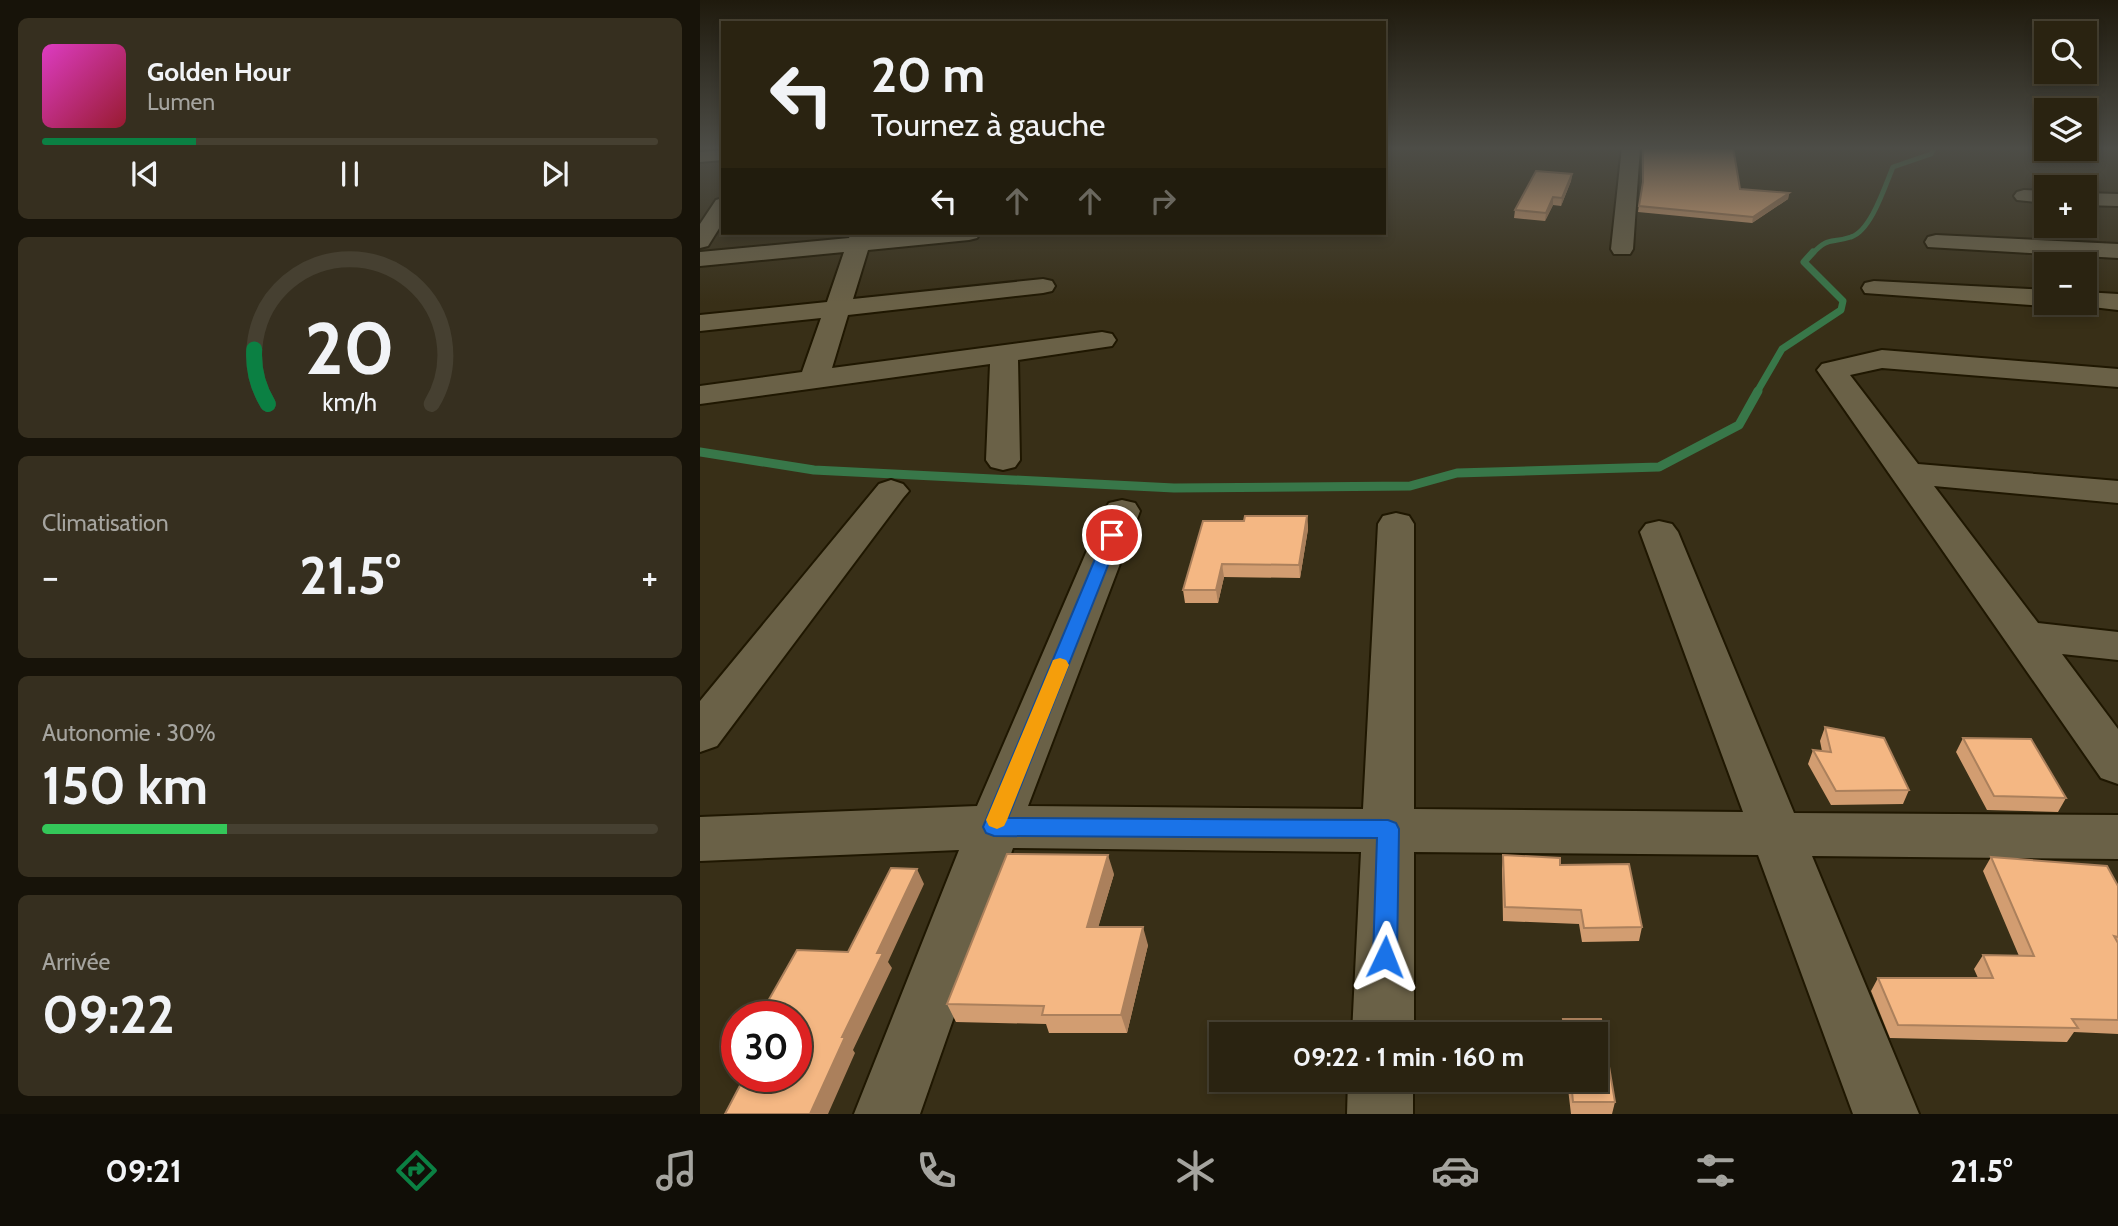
<!DOCTYPE html>
<html lang="fr">
<meta charset="utf-8">
<style>
body{margin:0;font-family:Cabin,sans-serif;background:#362f1f;color:#f1f3f6;height:100vh;display:flex;flex-direction:column;font-size:26px;white-space:nowrap}
*{box-sizing:border-box;margin:0}
p{font-size:23px;color:#a5a49f}
.icon{flex:none;width:38px;height:38px;fill:none;stroke:currentColor;stroke-width:2;stroke-linecap:round;stroke-linejoin:round}
.map{position:relative;flex:1;overflow:hidden}
.drawer{display:flex;flex-direction:column;gap:18px;padding:18px;background:#171309;width:700px}
.drawer>*{flex:none}
.guide{position:absolute;left:21px;top:21px;width:665px;height:214px;border-radius:0px;box-shadow:0 4px 10px #0003,0 0 0 2px #464031;background:#2a2311;color:#f1f3f6;overflow:hidden}
.controls{position:absolute;left:1334px;top:21px;display:grid;gap:14px}
.controls a{display:grid;place-items:center;width:63px;height:63px;border-radius:0px;background:#2a2311;box-shadow:0 4px 10px #0003,0 0 0 2px #464031;font-size:35px}
.speed{position:absolute;left:21px;top:1001px;display:flex;gap:14px;font-size:35px;font-weight:700;text-align:center}
.speed>*{display:grid;place-content:center;width:91px;height:91px;border-radius:50%;background:#2a2311;box-shadow:0 4px 10px #0003,0 0 0 2px #464031;line-height:1}
.speed .limit{border:10px solid #d22;background:#fff;color:#111}
.pin{position:absolute;display:grid;place-items:center;width:60px;height:60px;color:#fff;margin:-30px;border:4px solid #fff;border-radius:50%;box-shadow:0 2px 7px #0007}
.me{position:absolute;width:77px;margin:-38px;rotate:2deg;stroke-linejoin:round;filter:drop-shadow(0 0 5px #0008)}
.turn{display:flex;align-items:center;gap:24px;height:147px;padding:0 35px;font-size:32px}
.turn .icon{width:91px;height:91px;stroke-width:2.5}
.turn b{display:block;font-size:49px;line-height:60px}
.lanes{display:flex;align-items:center;height:66px;padding:0 35px;background:#0003;justify-content:center;gap:35px;direction:ltr}
.lanes .off{opacity:.35}
.big{font-size:52px;font-weight:800;line-height:1.1}
.drawer .tile{flex:1;display:flex;flex-direction:column;justify-content:center;gap:10px;min-width:0;padding:0 24px;border-radius:10px;background:#362f1f}
.drawer .dial{align-items:center;gap:0}
.dial svg{height:182px;overflow:visible;fill:none;stroke:#464031;stroke-width:7;stroke-linecap:round;text-anchor:middle}
.dial text{fill:#f1f3f6;stroke:none}
.song{display:flex;align-items:center;gap:21px}
.cover{width:84px;height:84px;border-radius:10px;background:linear-gradient(135deg,hsl(310 70% 55%),hsl(350 70% 35%))}
.played{height:7px;border-radius:4px;background:linear-gradient(90deg,#0b8043 25%,#464031 25%)}
.keys{display:flex;justify-content:space-around;direction:ltr}
.heat{display:flex;justify-content:space-between;align-items:center;font-size:38px;direction:ltr}
.charge{height:10px;border-radius:5px;background:linear-gradient(90deg,#34c759 30%,#464031 0)}
.trip{position:absolute;left:509px;top:1022px;width:399px;height:70px;border-radius:0px;background:#2a2311;box-shadow:0 4px 10px #0003,0 0 0 2px #464031;font-weight:800;line-height:70px;text-align:center}
.dock{display:flex;height:112px;justify-content:space-around;align-items:center;background:#110e07;color:#a5a49f}
.dock .icon{width:49px;height:49px}
.dock .on{color:#0b8043}
.dock b{font-size:32px;color:#f1f3f6}
main{display:flex;flex:1;min-height:0}
.map>svg:first-child{display:block}
</style>
<main>
<section class="drawer">
<div class="tile">
<div class="song"><i class="cover"></i><div><b>Golden Hour</b><p>Lumen</p></div></div>
<div class="played"></div>
<div class="keys"><svg class="icon" aria-label="previous" viewBox="0 0 24 24"><path d="M18 5L8 12l10 7zM5 5v14"/></svg><svg class="icon" aria-label="pause" viewBox="0 0 24 24"><path d="M8 5v14M16 5v14"/></svg><svg class="icon" aria-label="next" viewBox="0 0 24 24"><path d="M6 5l10 7-10 7zM19 5v14"/></svg></div>
</div>
<div class="tile dial"><svg viewBox="0 0 100 80">
<path d="M14 69A42 42 0 1 1 86 69"/>
<path d="M14 69A42 42 0 0 1 8 45" stroke="#0b8043"/>
<text x="50" y="56" font-size="32" font-weight="700">20</text>
<text x="50" y="72" font-size="11">km/h</text>
</svg></div>
<div class="tile"><p>Climatisation</p>
<div class="heat"><a>−</a><b class="big">21.5°</b><a>+</a></div>
</div>
<div class="tile"><p>Autonomie · 30%</p><b class="big">150 km</b><div class="charge"></div></div>
<div class="tile"><p>Arrivée</p><b class="big">09:22</b></div>
</section>
<div class="map">
<svg width="1418" height="1114" viewBox="0 0 1418 1114">
<rect width="100%" height="100%" fill="#382f17"/>
<g fill="none" stroke-linecap="round" stroke-linejoin="round">
<path stroke="#387749" stroke-width="5" d="M1112,254C1129,236 1130,244 1151,237C1171,231 1185,186 1193,167L1231,154L1235,147"/>
<path stroke="#387749" stroke-width="7" d="M1057,392L1082,349L1141,310L1143,301L1104,262L1113,252"/>
<path stroke="#387749" stroke-width="9" d="M0,452L114,470L474,488L710,486L757,473L959,467L1039,425L1058,391"/>
<g stroke="#1f1701" stroke-width="4">
<path id="minor" d="M922,147H940L933,249L930,254H914L911,249Z
M23,150V160L0,162V152Z
M1324,190L1346,191V203L1317,200L1314,196L1317,192Z
M1384,193L1418,194V206L1384,205Z
M23,198V222L8,246L0,248V224L16,200Z
M151,233H173L172,236L202,233H280L277,238L269,240L168,250L153,299L343,279L352,281L355,286L352,291L343,293L148,315L132,368L402,332L412,334L416,340L412,346L318,360L320,460L315,467L303,470L291,467L286,460L290,364L0,404V386L102,372L121,318L0,331V315L127,302L144,252L0,266V252L149,238Z
M1236,235L1418,244V258L1228,247L1225,242L1228,237Z
M1174,281L1346,290V303H1355L1346,306L1165,293L1162,288L1165,283Z
M1384,292L1418,294V310L1375,305L1373,303H1384Z
M1182,350L1418,369V387L1182,368L1150,375L1218,464L1418,481V503L1234,486L1338,623L1418,632V660L1362,654L1418,729V784L1401,778L1117,370L1122,364Z
M191,480L203,484L209,491L203,498L17,746L0,752V701L179,484Z
M422,500L435,503L440,511L328,806L663,809L678,524L683,516L696,513L709,516L714,524V809L1043,812L940,532L946,524L959,521L972,524L978,532L1094,813L1418,815V859L1112,856L1219,1114H1153L1058,855L714,852V1034H652L661,852L313,848L220,1114H154L259,850L0,861V817L277,806L404,511L409,503Z
M648,1080H713V1114H647Z"/>
</g>
<use href="#minor" fill="#6a6147" fill-rule="evenodd"/>
</g>
<path fill="#d29d71" d="M942,147H1033L1040,189L1089,193L1088,199L1052,223L938,212L942,186Z
M872,174L871,181L861,206L853,205L845,221L814,218L815,210Z
M607,516L608,529L600,578L524,577L518,603H485L483,590L544,521Z
M1125,727L1209,790L1203,804L1131,805L1108,764L1113,750L1122,751L1120,741Z
M1263,738L1366,798L1358,812L1287,810L1256,752Z
M803,855L860,865L942,927L939,941L882,942L879,924L803,921L802,869Z
M1291,857L1418,886V1034L1374,1032L1367,1042L1190,1038L1171,991L1178,978H1278L1274,969L1283,955L1319,956L1283,871Z
M414,874L398,927L448,945L427,1033H349L346,1024L256,1022L247,1004Z
M863,1019H901L915,1102L912,1114H871L867,1080H896V1034H861Z"/>
<path fill="#ab805c" d="M872,174L871,181L861,206L862,198Z
M1089,193L1088,199L1052,223L1053,217Z
M853,197V205L845,221L846,213Z
M607,516L608,529L600,578L599,565Z
M522,564L524,577L518,603L516,590Z
M408,855L414,874L393,945L387,927Z
M217,869L224,884L188,962L192,968L153,1050L155,1053L128,1114H110L177,953Z
M443,927L448,945L427,1033L421,1015Z"/>
<path fill="#f4b783" stroke="#ab805c" stroke-width="2" d="M943,147H1033L1040,189L1089,193L1053,217L939,206L943,182Z
M836,171L872,174L862,198L853,197L846,213L815,210Z
M545,516H607L599,565L522,564L516,590H483L503,521H544Z
M1125,727L1184,738L1209,790L1136,791L1113,750L1131,752Z
M1263,738L1331,739L1366,798L1294,796Z
M307,854L408,855L387,927H443L421,1015H342L344,1006L247,1004Z
M803,855L860,858V865L929,864L942,927L884,928L881,910L805,907Z
M1291,857L1407,866L1418,886V937L1414,936L1418,943V1020L1372,1019L1378,1028L1198,1025L1178,978H1293L1283,955L1334,956Z
M191,868L217,869L177,953H183L142,1037H145L110,1114H25L45,1076H96V1017H59L97,950L148,952Z
M863,1019H901L915,1102H873L871,1080H896V1034H865Z"/>
<linearGradient id="sky" x2="0" y2="1"><stop stop-color="#1f1a0d"/><stop offset="0.49" stop-color="#4d4d47"/><stop offset="1" stop-color="#4d4d47" stop-opacity="0"/></linearGradient>
<rect width="1418" height="303" fill="url(#sky)"/>
<path fill="#1a73e8" stroke="#114b97" stroke-width="2" d="M412,530L420,535L308,818L688,820L696,823L699,829L697,957L693,965L685,969L676,965L673,957L677,838L294,836L286,833L283,827L405,535Z"/>
<path fill="#f59e0b" d="M360,658L366,660L369,665L307,820L304,826L297,829L289,826L286,820L351,665L353,660Z"/>
</svg>
<div class="controls">
<a><svg class="icon" aria-label="search" viewBox="0 0 24 24"><circle cx="10" cy="10" r="6"/><path d="M15 15l6 6"/></svg></a>
<a><svg class="icon" aria-label="layers" viewBox="0 0 24 24"><path d="M12 4l9 5-9 5-9-5zM3 14l9 5 9-5"/></svg></a>
<a>+</a>
<a>−</a>
</div>
<div class="speed"><div class="limit">30</div></div>
<div class="pin" style="left:412px;top:535px;background:#d93025"><svg class="icon" aria-label="arrive" viewBox="0 0 24 24"><path d="M6 21V4h12l-3 4 3 4H6"/></svg></div>
<svg class="me" style="left:685px;top:957px" viewBox="-20 -20 40 40"><path d="M0-17L14 15 0 8-14 15z" fill="#1a73e8" stroke="#fff" stroke-width="4"/></svg>
<div class="trip">09:22 · 1 min · 160 m</div>
<div class="guide">
<div class="turn"><svg class="icon" aria-label="left" viewBox="0 0 24 24"><path d="M17 20v-9H6M10 6l-5 5 5 5"/></svg><div><b>20 m</b>Tournez à gauche</div></div>
<div class="lanes"><svg class="icon" aria-label="left" viewBox="0 0 24 24"><path d="M17 20v-9H6M10 6l-5 5 5 5"/></svg><svg class="icon off" aria-label="ahead" viewBox="0 0 24 24"><path d="M12 20V5M6 11l6-6 6 6"/></svg><svg class="icon off" aria-label="ahead" viewBox="0 0 24 24"><path d="M12 20V5M6 11l6-6 6 6"/></svg><svg class="icon off" aria-label="right" viewBox="0 0 24 24"><path d="M7 20v-9h11M14 6l5 5-5 5"/></svg></div>
</div>
</div>
</main>
<nav class="dock">
<b>09:21</b>
<svg class="icon on" aria-label="directions" viewBox="0 0 24 24"><path d="M12 3l9 9-9 9-9-9zM9 14v-3h6M13 9l2 2-2 2"/></svg>
<svg class="icon" aria-label="music" viewBox="0 0 24 24"><path d="M9 18V5l10-2v13"/><circle cx="6" cy="18" r="3"/><circle cx="16" cy="16" r="3"/></svg>
<svg class="icon" aria-label="phone" viewBox="0 0 24 24"><path d="M5 4h4l2 5-3 2q2 4 5 5l2-3 5 2v4C11 20 4 13 5 4z"/></svg>
<svg class="icon" aria-label="climate" viewBox="0 0 24 24"><path d="M12 3v18M4 7l16 10M4 17L20 7"/></svg>
<svg class="icon" aria-label="car" viewBox="0 0 24 24"><path d="M5 17H2v-5l4-1 3-4h7l3 4 3 1v5h-3M9 17h6M6 11h13"/><circle cx="7" cy="17" r="2"/><circle cx="17" cy="17" r="2"/></svg>
<svg class="icon" aria-label="filters" viewBox="0 0 24 24"><path d="M4 7h16M4 17h16"/><circle cx="9" cy="7" r="2"/><circle cx="15" cy="17" r="2"/></svg>
<b>21.5°</b>
</nav>
